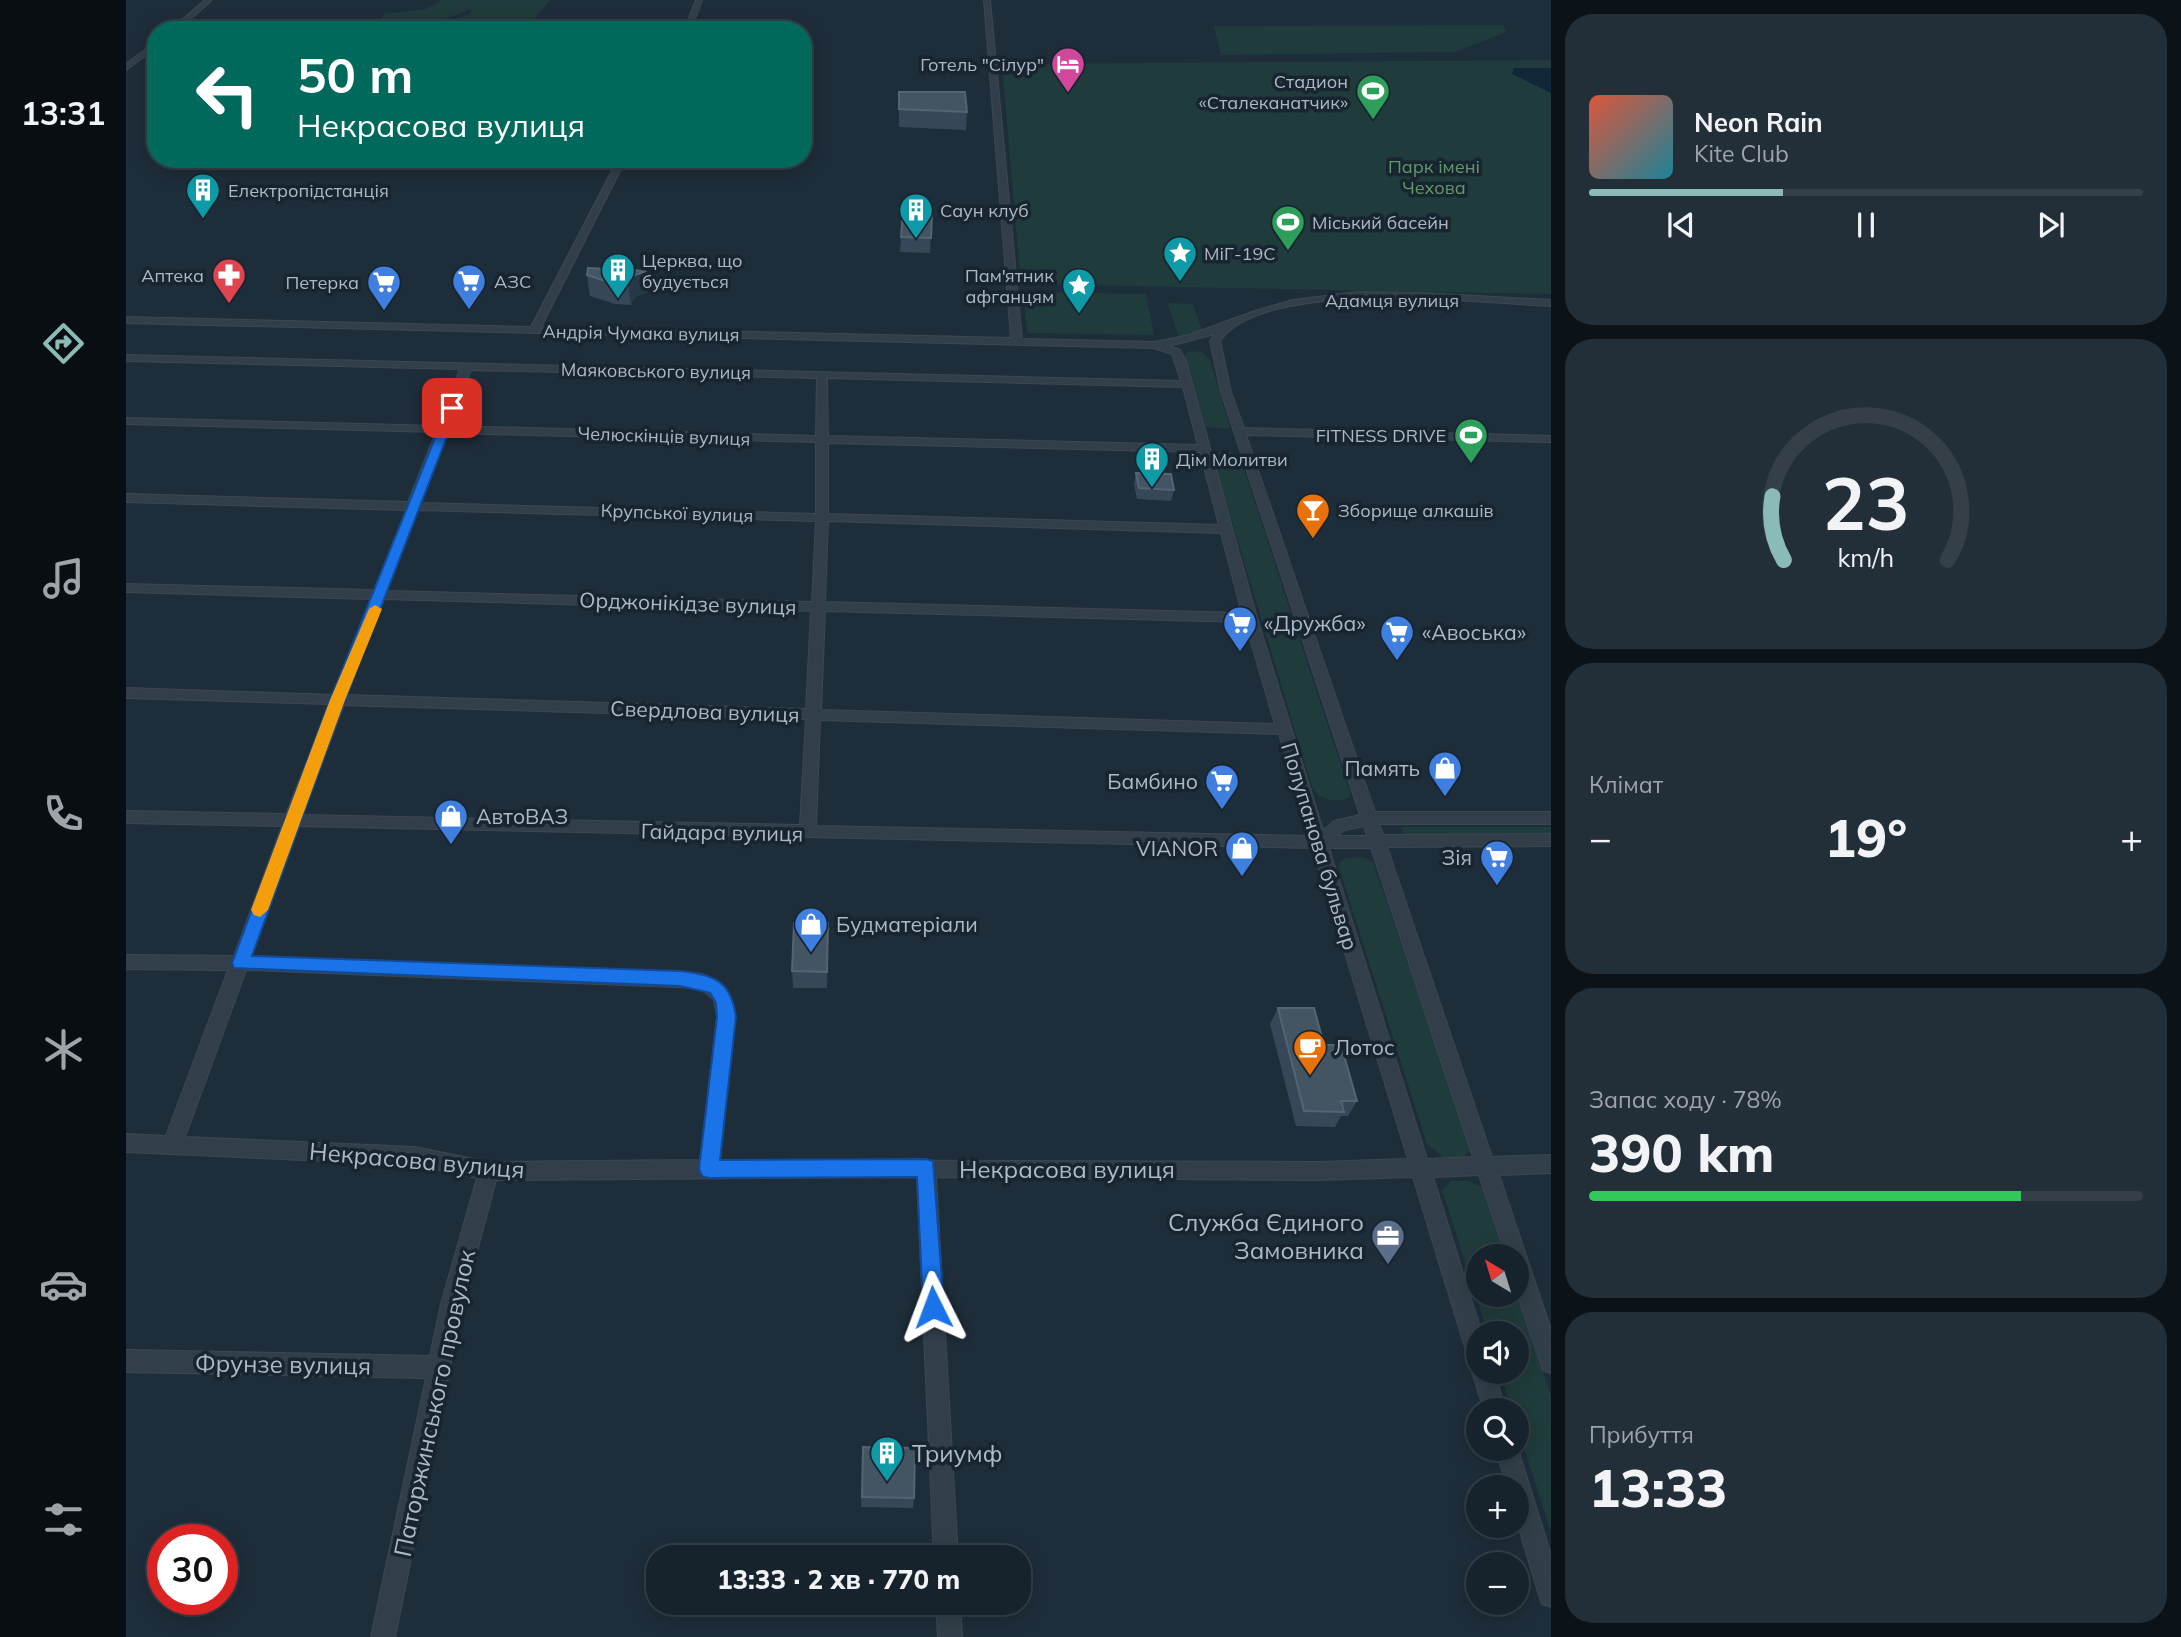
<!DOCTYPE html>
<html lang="uk">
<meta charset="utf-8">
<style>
body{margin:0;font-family:Mulish,sans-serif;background:#232f38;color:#f1f3f6;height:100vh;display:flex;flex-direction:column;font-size:26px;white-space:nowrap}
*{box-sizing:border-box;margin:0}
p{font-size:23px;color:#9ea4a9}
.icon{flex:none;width:38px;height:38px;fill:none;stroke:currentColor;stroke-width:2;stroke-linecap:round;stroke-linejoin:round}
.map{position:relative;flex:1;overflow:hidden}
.sheet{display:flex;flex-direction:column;gap:14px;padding:14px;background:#0c1318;width:630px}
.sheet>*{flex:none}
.hud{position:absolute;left:21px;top:21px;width:665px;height:147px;border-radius:28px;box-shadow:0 4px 18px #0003,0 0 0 2px #353f48;background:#00695c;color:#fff;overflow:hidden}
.needle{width:46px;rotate:322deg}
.controls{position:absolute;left:1340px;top:1244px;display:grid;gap:14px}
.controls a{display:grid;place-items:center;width:63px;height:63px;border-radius:50%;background:#16222c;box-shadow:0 4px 18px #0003,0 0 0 2px #353f48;font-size:35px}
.speed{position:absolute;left:21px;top:1524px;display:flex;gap:14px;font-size:35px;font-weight:700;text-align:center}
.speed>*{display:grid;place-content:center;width:91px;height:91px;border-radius:50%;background:#16222c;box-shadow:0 4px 18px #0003,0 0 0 2px #353f48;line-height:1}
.speed .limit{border:10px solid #d22;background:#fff;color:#111}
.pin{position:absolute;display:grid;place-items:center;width:60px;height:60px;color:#fff;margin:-30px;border-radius:14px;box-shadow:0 4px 10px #0006}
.me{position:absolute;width:77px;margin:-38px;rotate:357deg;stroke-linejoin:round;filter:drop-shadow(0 0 5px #0008)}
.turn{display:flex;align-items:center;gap:24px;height:147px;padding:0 35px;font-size:32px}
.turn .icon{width:91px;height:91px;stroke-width:2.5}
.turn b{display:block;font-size:49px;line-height:60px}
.big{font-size:52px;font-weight:800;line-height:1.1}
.sheet .card{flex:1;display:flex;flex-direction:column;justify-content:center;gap:10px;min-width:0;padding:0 24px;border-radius:28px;background:#232f38}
.sheet .dial{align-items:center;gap:0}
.dial svg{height:182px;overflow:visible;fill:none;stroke:#353f48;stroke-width:7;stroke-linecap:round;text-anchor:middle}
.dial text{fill:#f1f3f6;stroke:none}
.song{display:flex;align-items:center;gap:21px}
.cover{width:84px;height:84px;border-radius:10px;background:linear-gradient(135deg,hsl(10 70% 55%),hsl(190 70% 35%))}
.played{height:7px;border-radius:4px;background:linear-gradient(90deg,#8bbbb9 35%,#353f48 35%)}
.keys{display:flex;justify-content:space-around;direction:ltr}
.heat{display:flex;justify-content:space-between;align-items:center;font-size:38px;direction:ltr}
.charge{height:10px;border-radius:5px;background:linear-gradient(90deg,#34c759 78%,#353f48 0)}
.trip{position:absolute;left:520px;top:1545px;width:385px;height:70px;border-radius:28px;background:#16222c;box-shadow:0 4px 18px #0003,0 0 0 2px #353f48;font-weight:800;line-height:70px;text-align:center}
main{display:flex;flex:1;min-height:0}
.tabs{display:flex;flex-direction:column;width:126px;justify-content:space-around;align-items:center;background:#090e12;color:#9ea4a9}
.tabs .icon{width:49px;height:49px}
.tabs .on{color:#8bbbb9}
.tabs b{font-size:32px;color:#f1f3f6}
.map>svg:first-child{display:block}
</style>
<main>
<nav class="tabs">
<b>13:31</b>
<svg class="icon on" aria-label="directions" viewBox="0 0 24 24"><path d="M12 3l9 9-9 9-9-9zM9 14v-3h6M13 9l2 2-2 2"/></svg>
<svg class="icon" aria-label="music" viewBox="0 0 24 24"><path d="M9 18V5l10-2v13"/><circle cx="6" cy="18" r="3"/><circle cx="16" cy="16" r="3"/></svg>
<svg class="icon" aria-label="phone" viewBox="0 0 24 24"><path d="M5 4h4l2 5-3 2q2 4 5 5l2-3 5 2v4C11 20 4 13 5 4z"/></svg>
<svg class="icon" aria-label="climate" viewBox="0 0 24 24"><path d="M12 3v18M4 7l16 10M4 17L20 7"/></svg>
<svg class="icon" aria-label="car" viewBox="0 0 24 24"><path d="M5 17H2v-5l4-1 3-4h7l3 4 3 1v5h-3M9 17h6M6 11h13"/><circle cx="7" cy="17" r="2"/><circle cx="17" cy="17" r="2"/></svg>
<svg class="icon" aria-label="filters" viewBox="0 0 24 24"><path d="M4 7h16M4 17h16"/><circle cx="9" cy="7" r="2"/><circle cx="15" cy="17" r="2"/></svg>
</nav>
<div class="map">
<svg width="1425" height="1637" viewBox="0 0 1425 1637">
<rect width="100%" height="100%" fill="#1e2d3a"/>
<path fill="#203b3b" d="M316,0H424L405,23H380L366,30H321L316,25L347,12L343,10L309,23L274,30L257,29L252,22L258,14L300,9Z
M1377,25L1380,32L1329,52L1095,55L1088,26Z
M1425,60V294L895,284L876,64Z
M898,292L1020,294L1028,335L901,333Z
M1041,303L1067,304L1076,330L1053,337Z
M1064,351L1076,352L1084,360L1104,427L1101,429L1080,427L1059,354Z
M1091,452H1107L1114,457L1224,793V797C1209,804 1194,800 1186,787L1086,455Z
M1275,827H1425V834L1277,835Z
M1237,857L1247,862L1345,1149L1337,1158L1317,1157L1301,1144L1212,865L1219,858Z
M1325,1181H1343L1356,1187L1379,1256H1353V1295L1391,1294L1425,1396V1532L1391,1426V1410H1386L1374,1372H1391V1334L1362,1333L1316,1190Z"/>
<path fill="#112638" d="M1388,68H1425V93L1386,74Z"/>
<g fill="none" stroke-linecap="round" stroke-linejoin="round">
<g stroke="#3b4854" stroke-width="2">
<path id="minor" d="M79,0H86L52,30H44Z
M570,0H576L565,30H558Z
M858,0H864L896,339L1029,342L1063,335L1129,311L1167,300L1231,292L1296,293L1425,300V306C1353,303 1138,277 1094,341L1105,392L1118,428L1425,436V442L1120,435L1249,812H1425V824H1253L1257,835L1425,834V846L1261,847L1366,1157L1425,1155V1173L1373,1175L1425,1330V1373L1417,1370L1391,1293V1256H1380L1353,1175L1307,1177L1356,1334H1353V1372H1368L1380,1410H1358L1346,1372L1349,1366L1342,1357L1287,1177L1191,1180L810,1177L832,1558H808L791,1177L370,1180L337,1304L269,1637H245L300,1378L0,1372V1350L304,1356L315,1304L351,1178L289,1165L0,1152V1134L40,1136L102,970L0,969V955L108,956L156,826L0,823V811L160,814L204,704L0,698V688L207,695L245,599L0,592V584L248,590L280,510L0,502V494L282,502L310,432L0,424V418L312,426L334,369L0,361V355L1055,381L1046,354L1028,348L0,323V317L405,327L492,159H500L415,327L885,338ZM1089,334L1084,341L1095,392L1234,815L1208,821L1197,830L1131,618L1060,361L1054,350L1043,346ZM345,370L691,378L690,436L324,426ZM701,378L1057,387L1072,445L702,436ZM321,433L690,442V514L295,503ZM702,443L1074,452L1093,525L702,514ZM292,510L690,521L686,602L261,591ZM702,521L1095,533L1116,613L699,602ZM258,599L685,611L680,709L221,695ZM699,611L1119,622L1149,724L695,710ZM218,705L680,719L674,825L176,815ZM694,720L1153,734L1184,836L690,826ZM172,826L1187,848L1282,1159L1191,1162L594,1160L609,1017C606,995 597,981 576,974L125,956ZM1238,826L1241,836H1211L1219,830ZM1203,848H1245L1347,1157L1301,1159ZM120,970L574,988L588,1000L591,1017L574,1160L363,1162L289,1147L59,1137Z
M30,42V48L0,70V64Z
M1391,1446L1425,1555V1607L1416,1604L1413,1595L1391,1522V1488H1381L1370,1449H1391Z
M810,1603H834L836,1637H812Z"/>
</g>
<use href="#minor" fill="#323f4a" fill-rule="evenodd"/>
</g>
<path fill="#364857" d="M773,92L841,112L840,130L773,127Z
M806,213L804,253L774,252L775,237Z
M520,271L522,292L509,297L505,305L489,304L464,296L461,275Z
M1010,473L1048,490L1045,501L1011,499L1008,485Z
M702,923L701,988H667L666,971Z
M1152,1008L1198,1045L1231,1101L1222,1116H1215L1209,1127L1170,1126L1144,1024Z
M737,1447L788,1498L787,1508L735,1507Z"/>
<path fill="#273847" d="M520,271L522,292L509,297L505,305L502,284L506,276Z"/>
<path fill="#435463" stroke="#536473" stroke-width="2" d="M773,92H839L841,112L773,109Z
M777,212L806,213L805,238L775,237Z
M462,268L520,271L506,276L502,284L486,283L461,275Z
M1010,473L1045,474L1048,490L1013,488Z
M668,923H702L701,972L666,971Z
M1152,1008H1188L1198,1045H1215L1231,1101H1215L1218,1112L1178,1111Z
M737,1447L789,1448L788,1498L736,1497Z"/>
<path fill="#1a73e8" stroke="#114b97" stroke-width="2" d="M326,405L332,408L219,700L126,956L554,971C588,975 605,980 610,1017L594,1160L800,1159L807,1161L818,1307L815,1315L807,1318L800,1315L797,1307L791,1177L583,1178L576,1176L573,1169L591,1017L590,1003L584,993L554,986L108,968L106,963L204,700L321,408Z"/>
<path fill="#f59e0b" d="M249,605L256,609L219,700L142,910L134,917L128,915L125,910L204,700L243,609Z"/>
<defs>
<g id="hotel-pin" transform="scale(1.75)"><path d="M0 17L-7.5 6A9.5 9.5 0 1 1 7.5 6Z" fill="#d1479c" stroke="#18242f"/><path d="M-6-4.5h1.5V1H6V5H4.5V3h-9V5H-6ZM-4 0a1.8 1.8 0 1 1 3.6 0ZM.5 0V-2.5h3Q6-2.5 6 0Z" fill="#fff"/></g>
<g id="stadium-pin" transform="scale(1.75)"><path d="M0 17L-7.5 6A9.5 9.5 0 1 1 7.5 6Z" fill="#2e9e5b" stroke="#18242f"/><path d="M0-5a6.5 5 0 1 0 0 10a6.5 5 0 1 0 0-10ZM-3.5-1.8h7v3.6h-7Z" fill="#fff"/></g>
<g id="building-pin" transform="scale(1.75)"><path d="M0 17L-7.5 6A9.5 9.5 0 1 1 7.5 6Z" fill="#0f9aa8" stroke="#18242f"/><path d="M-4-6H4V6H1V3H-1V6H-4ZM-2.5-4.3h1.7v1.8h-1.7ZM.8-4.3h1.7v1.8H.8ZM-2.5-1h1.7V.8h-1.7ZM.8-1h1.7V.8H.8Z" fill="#fff"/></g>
<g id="sight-pin" transform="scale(1.75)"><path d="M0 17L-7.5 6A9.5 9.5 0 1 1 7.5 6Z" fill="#0f9aa8" stroke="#18242f"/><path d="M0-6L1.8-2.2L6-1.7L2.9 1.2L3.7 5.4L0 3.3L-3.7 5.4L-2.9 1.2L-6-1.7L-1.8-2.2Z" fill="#fff"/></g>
<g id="pharmacy-pin" transform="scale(1.75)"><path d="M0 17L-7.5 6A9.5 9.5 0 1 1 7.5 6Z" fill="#e0444e" stroke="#18242f"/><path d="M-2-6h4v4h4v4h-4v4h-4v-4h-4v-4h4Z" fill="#fff"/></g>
<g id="supermarket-pin" transform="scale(1.75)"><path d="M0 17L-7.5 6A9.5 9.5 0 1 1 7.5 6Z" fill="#3f7fe0" stroke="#18242f"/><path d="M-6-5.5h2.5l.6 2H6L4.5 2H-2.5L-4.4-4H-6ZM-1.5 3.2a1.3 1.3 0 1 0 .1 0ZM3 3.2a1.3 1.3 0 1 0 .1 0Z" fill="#fff"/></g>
<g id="bar-pin" transform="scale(1.75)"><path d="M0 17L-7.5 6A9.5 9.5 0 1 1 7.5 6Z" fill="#e8710a" stroke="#18242f"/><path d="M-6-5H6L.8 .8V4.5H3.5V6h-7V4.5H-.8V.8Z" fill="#fff"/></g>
<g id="shop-pin" transform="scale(1.75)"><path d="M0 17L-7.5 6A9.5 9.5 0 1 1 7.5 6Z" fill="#3f7fe0" stroke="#18242f"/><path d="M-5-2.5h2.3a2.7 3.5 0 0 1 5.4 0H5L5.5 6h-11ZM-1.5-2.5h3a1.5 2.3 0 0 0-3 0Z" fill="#fff"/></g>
<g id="cafe-pin" transform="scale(1.75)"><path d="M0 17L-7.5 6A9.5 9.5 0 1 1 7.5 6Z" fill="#e8710a" stroke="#18242f"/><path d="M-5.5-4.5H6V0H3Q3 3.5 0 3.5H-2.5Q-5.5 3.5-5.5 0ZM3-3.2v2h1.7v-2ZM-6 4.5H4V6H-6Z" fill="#fff"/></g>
<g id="office-pin" transform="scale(1.75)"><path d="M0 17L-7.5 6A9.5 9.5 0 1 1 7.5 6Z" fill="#5c6f8a" stroke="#18242f"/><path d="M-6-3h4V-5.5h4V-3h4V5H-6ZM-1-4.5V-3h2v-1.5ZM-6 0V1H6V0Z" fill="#fff"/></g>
</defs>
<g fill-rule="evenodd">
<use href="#hotel-pin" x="942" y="64"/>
<use href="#stadium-pin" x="1247" y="91"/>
<use href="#building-pin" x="77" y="190"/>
<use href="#building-pin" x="790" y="210"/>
<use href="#stadium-pin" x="1162" y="222"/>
<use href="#sight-pin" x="1054" y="253"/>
<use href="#building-pin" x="492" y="270"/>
<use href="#pharmacy-pin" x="103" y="275"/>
<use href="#supermarket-pin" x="343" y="281"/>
<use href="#supermarket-pin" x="258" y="282"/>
<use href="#sight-pin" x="953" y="285"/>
<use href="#stadium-pin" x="1345" y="435"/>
<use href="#building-pin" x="1026" y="459"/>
<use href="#bar-pin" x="1187" y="510"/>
<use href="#supermarket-pin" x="1114" y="623"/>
<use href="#supermarket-pin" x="1271" y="632"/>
<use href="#shop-pin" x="1319" y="768"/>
<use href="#supermarket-pin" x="1096" y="781"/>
<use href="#shop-pin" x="325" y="816"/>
<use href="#shop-pin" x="1116" y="848"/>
<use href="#supermarket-pin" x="1371" y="857"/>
<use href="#shop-pin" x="685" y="924"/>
<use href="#cafe-pin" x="1184" y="1047"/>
<use href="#office-pin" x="1262" y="1236"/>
<use href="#building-pin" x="761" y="1453"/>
</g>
<g text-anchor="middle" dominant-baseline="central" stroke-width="7" stroke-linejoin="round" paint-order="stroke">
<g font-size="18" fill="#acbac7" stroke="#18242f" text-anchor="start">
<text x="918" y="64" text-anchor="end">Готель "Сілур"</text>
<text x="1222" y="81" text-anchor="end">Стадион<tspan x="1222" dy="21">«Сталеканатчик»</tspan></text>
<text x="102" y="190">Електропідстанція</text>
<text x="814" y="210">Саун клуб</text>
<text x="1186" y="222">Міський басейн</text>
<text x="1078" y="253">МіГ-19С</text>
<text x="516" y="260">Церква, що<tspan x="516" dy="21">будується</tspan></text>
<text x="78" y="275" text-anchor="end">Аптека</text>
<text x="928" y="275" text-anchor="end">Пам'ятник<tspan x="928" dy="21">афганцям</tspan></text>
<text x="368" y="281">АЗС</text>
<text x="233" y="282" text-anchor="end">Петерка</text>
<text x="1320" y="435" text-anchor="end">FITNESS DRIVE</text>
<text x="1050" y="459">Дім Молитви</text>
<text x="1212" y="510">Зборище алкашів</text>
</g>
<g font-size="18" fill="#619a68" stroke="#18242f">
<text x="1308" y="166">Парк імені<tspan x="1308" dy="21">Чехова</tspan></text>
</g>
<g font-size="18" fill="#acbac7" stroke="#18242f">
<text x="1266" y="300">Адамця вулиця</text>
<text transform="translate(515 333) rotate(1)">Андрія Чумака вулиця</text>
<text transform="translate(530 371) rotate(1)">Маяковського вулиця</text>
<text transform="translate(538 436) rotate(2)">Челюскінців вулиця</text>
<text transform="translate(551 513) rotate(2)">Крупської вулиця</text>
</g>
<g font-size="21" fill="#acbac7" stroke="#18242f">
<text transform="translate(562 603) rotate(2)">Орджонікідзе вулиця</text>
<text transform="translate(579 711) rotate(2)">Свердлова вулиця</text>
<text transform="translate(596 832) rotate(1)">Гайдара вулиця</text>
<text transform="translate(1194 846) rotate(73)">Полупанова бульвар</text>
</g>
<g font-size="21" fill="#acbac7" stroke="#18242f" text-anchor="start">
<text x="1138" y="623">«Дружба»</text>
<text x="1296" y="632">«Авоська»</text>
<text x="1294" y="768" text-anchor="end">Память</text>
<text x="1072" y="781" text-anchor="end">Бамбино</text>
<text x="350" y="816">АвтоВАЗ</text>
<text x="1092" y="848" text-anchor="end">VIANOR</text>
<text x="1346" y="857" text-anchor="end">Зія</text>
<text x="710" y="924">Будматеріали</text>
<text x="1208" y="1047">Лотос</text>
</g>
<g font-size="24" fill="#acbac7" stroke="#18242f">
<text transform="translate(291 1160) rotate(5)">Некрасова вулиця</text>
<text x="941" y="1169">Некрасова вулиця</text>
<text transform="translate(157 1364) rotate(1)">Фрунзе вулиця</text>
<text transform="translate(308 1403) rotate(-78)">Паторжинського провулок</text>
</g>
<g font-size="24" fill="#acbac7" stroke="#18242f" text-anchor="end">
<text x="1238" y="1222">Служба Єдиного<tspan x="1238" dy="28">Замовника</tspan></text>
<text x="786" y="1453" text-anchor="start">Триумф</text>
</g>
</g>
</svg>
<div class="controls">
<a><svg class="needle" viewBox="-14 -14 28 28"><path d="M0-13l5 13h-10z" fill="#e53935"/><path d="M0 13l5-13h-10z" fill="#9ea4a9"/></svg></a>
<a><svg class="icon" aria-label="sound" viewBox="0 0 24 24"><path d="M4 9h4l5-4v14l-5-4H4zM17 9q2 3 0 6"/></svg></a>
<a><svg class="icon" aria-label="search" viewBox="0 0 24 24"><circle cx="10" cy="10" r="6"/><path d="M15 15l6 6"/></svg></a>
<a>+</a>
<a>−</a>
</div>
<div class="speed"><div class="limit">30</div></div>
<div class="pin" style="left:326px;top:408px;background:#d93025"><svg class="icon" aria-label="arrive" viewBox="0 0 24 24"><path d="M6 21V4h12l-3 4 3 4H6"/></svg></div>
<svg class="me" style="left:807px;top:1307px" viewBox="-20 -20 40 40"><path d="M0-17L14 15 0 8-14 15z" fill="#1a73e8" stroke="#fff" stroke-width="4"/></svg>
<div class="trip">13:33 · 2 хв · 770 m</div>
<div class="hud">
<div class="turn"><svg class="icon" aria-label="left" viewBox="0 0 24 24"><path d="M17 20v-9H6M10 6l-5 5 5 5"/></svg><div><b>50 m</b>Некрасова вулиця</div></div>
</div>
</div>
<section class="sheet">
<div class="card">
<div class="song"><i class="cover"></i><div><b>Neon Rain</b><p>Kite Club</p></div></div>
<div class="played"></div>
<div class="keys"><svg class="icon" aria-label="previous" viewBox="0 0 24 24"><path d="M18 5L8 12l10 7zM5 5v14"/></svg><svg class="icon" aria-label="pause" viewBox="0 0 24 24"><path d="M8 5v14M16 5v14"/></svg><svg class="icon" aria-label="next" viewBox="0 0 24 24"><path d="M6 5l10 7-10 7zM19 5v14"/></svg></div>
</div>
<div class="card dial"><svg viewBox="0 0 100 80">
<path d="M14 69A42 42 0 1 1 86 69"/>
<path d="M14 69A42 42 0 0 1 9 41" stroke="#8bbbb9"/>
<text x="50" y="56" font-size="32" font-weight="700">23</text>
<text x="50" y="72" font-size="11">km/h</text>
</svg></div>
<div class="card"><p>Клімат</p>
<div class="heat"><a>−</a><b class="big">19°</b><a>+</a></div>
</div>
<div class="card"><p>Запас ходу · 78%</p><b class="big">390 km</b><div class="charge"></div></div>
<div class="card"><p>Прибуття</p><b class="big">13:33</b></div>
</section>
</main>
